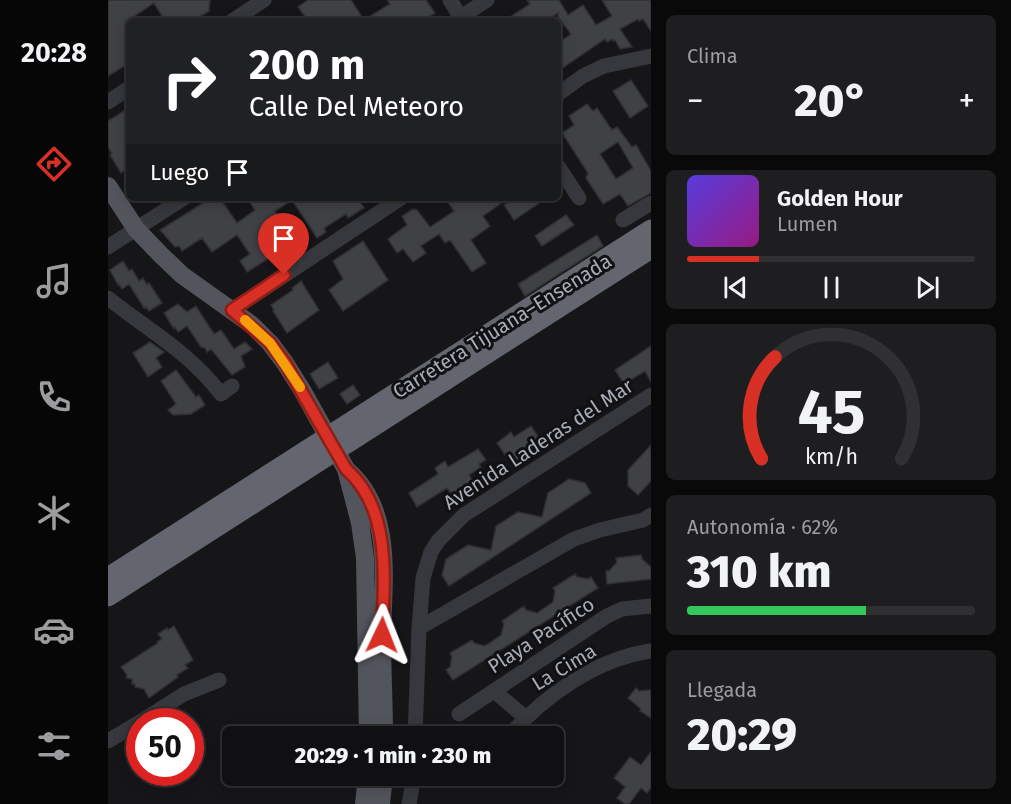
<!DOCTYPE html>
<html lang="es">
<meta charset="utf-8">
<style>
body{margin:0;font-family:"Fira Sans",sans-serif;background:#1e1e20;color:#f1f3f6;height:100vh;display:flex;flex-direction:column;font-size:22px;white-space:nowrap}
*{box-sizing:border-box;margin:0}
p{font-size:20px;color:#9c9d9f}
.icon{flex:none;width:33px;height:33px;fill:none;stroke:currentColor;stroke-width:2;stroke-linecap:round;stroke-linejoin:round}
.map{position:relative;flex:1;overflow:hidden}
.side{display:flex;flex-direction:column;gap:15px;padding:15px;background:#09090a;width:360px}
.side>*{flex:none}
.guide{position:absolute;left:18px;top:18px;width:435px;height:183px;border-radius:9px;box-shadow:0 3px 15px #0003,0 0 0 2px #303032;background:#202124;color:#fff;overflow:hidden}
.speed{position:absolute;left:18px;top:708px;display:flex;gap:12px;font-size:30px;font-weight:700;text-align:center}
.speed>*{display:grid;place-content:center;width:78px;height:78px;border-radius:50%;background:#101012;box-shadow:0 3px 15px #0003,0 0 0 2px #303032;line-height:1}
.speed .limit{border:9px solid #d22;background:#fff;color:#111}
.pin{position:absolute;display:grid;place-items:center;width:51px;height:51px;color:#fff;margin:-62px -26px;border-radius:50% 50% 50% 0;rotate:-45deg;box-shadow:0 0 6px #0007}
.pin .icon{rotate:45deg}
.me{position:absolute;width:66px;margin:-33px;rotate:2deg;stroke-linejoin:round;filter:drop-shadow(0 0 4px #0008)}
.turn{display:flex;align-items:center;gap:21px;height:126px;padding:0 24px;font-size:27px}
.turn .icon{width:78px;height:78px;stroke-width:2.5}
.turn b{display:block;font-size:42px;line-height:51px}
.then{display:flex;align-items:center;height:57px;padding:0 24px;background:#0003;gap:12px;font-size:22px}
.big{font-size:45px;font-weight:800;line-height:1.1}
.side .tile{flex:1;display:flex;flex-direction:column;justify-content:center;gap:9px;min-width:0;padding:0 21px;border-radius:9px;background:#1e1e20}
.side .dial{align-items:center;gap:0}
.dial svg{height:156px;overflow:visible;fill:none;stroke:#303032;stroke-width:7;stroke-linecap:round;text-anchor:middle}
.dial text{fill:#f1f3f6;stroke:none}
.song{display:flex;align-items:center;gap:18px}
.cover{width:72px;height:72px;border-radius:9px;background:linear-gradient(135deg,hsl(250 70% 55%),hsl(310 70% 35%))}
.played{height:6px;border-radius:3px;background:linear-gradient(90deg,#d93025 25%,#303032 25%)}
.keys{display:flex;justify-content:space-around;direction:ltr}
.heat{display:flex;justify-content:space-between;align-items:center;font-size:33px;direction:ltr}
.charge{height:9px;border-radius:4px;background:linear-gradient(90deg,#34c759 62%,#303032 0)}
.trip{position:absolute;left:114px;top:726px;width:342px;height:60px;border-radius:9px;background:#101012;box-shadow:0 3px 15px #0003,0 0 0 2px #303032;font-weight:800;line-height:60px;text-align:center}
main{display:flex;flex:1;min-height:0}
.menu{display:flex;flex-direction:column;width:108px;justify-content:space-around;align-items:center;background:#060607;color:#9c9d9f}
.menu .icon{width:42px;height:42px}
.menu .selected{color:#d93025}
.menu b{font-size:27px;color:#f1f3f6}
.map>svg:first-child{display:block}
</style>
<main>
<nav class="menu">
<b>20:28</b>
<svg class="icon selected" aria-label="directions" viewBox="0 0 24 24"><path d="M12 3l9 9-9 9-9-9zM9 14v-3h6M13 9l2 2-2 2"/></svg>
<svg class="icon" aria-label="music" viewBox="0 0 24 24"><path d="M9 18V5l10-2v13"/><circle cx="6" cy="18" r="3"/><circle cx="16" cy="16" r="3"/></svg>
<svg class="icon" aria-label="phone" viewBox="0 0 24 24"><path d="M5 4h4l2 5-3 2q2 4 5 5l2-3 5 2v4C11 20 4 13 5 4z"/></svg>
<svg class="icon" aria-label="climate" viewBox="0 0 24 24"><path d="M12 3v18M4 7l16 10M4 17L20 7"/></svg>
<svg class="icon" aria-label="car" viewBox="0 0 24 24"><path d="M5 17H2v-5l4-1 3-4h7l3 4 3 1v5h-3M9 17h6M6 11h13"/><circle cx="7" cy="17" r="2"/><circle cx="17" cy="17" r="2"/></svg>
<svg class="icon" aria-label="filters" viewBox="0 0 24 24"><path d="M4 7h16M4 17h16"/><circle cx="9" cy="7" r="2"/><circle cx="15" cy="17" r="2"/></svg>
</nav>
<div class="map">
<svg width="543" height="804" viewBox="0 0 543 804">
<rect width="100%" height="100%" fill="#161618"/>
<path fill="#404145" stroke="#303034" stroke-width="1.5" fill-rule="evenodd" d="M0,0H102L101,11L85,21H57L46,3L21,20V63L0,76Z
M200,0H243L256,20L282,4L279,0H318L327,13L314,21H200L190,7Z
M419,0H451L460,15L475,5L488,25L504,16L494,0H543V31L535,19L531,21L530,19L512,29L524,47L512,49L507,40L505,41L504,39L499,42L497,39L450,71V43L463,34L450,17V13L437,21H396L422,4Z
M523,80L540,106L522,118L505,91Z
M479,104L485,111L489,108L504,130L509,127L524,147L528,145L543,171V193L520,206L512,194L495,204L478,178L480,173L454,133L466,125L461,116ZM510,142L525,168L508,179L492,154Z
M16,111L21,118V168L13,173L2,155L4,154L0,147V121Z
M103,198H112L129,223L147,210L139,198H250L256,208L240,218L238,214L216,228L218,232L209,238L184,200L167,211L188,241L139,272L132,261L142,254L129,235L104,252L94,238L74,251L71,246L67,247L52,230Z
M337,198H373L375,201L380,198H401L375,216L382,226L363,240L378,263L364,272L342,240L337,243L331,234L313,246L318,253L305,262L295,249L289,253L280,239L299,225L294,216L305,209L309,210L322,227L346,211Z
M407,198H439L406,220L396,205Z
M458,215L466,225L434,246L427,236Z
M489,235L495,246L417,296L410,284Z
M255,241L280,280L235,311L221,290L235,279L225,261Z
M15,261L21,271L24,269L31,281L35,278L39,285L41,283L54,303L41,311L38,307L36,308L21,284L14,289L11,284L10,285L2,270Z
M193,281L211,310L179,333L165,311L166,310L163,305L185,290L184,288Z
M70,304L79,312L88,306L106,334L113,330L126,349L137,342L144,349L133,356L137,367L124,375L103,349L99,352L97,348L93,347L79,326L70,332L67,327L66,329L56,313Z
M42,342L56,352L48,358L54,367L40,377L25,353Z
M543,346V382L537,371L516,384L507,370Z
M220,362L230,378L211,389L202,374Z
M68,370L88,397L91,395L97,405L83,414L65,415L60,410L68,404L53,381Z
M245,385L252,395L239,404L232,394Z
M423,426L437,447L405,467L389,443L403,432L406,437Z
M543,445V481L530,495L520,486V470Z
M370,449L378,460L371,464L373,467L361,475L370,489L349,503L339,488L309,507L301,493L330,474L327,468L337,461L340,467Z
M461,479L477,483L483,493L341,586L334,575L338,559L360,545L383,550L388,526L410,512L434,517L440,493Z
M533,555L534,559L543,567V579L499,584L498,571H501L509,562L508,558Z
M467,574L469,577L480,579L483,577L490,588L345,680L338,670L342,667L344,657L342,653L364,640L366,643L376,646L380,644L393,635L396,624L394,621L416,606L418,610L429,613L445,602L447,591L445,588Z
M66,626L85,660L77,665L80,668L69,675L70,677L41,698L36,689L27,687V684H24V679L18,678L19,675L13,667L50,643L49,642L54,639L50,634L59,628L60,630Z
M528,688L531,691L543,690V718L532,711L533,709L520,698Z
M543,752V788L539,793L533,788L521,804H517L509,798L517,787L506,778L522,757L533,765Z"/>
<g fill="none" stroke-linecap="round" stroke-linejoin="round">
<path stroke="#37383d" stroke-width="15" d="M342,0L355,21
M124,21L156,0
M347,21L379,0
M450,94L475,76L496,66L543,56
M0,102L21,88
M450,166L471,198
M515,220L543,203
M0,247L76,198
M0,298C40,330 81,352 113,394L124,386
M124,310L293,198
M311,628L466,539L492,530L535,520L543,515
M386,691L418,718
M351,714L499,616L514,609L543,606
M32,722L76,694L111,680
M307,736L311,628L315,578L323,552L330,541L356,515L543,395
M401,736C436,696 488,659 543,651
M0,741L32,722
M301,804L306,776"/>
<path stroke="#53555c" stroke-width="18" d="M0,186L28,229L53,255L74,275L144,325L162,343L177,363L194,390L238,469L252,523L257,558L260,736
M239,470C286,510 275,581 274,635C274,669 276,703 276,736
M256,804L259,776
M273,804L276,776"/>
<path stroke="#63666e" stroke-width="21" d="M0,578L543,230
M0,596L543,248"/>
</g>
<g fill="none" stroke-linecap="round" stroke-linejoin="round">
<g stroke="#8d1f18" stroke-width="15">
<path id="route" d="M176,275L124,310L162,343L177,363L238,469C284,509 276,580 274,635"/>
</g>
<use href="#route" stroke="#d93025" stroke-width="10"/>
<path stroke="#f59e0b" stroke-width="10" d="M137,320L162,343L192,387"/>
</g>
<g text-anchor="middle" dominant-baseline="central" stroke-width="6" stroke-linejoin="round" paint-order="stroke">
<g font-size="20" fill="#a8adb8" stroke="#111113">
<text transform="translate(394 326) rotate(-32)">Carretera Tijuana–Ensenada</text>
<text transform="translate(430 444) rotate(-33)">Avenida Laderas del Mar</text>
<text transform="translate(433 635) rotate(-33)">Playa Pacífico</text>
<text transform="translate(456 667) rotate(-31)">La Cima</text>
</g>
</g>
</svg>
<div class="speed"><div class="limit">50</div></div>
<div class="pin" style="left:176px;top:275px;background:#d93025"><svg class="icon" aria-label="arrive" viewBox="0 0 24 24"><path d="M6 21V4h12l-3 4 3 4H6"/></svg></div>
<svg class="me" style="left:274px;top:635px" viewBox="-20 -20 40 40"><path d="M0-17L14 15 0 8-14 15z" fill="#d93025" stroke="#fff" stroke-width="4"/></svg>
<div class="trip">20:29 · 1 min · 230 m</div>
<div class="guide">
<div class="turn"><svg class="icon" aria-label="right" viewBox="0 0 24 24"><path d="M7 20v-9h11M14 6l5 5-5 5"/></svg><div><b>200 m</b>Calle Del Meteoro</div></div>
<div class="then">Luego<svg class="icon" aria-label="arrive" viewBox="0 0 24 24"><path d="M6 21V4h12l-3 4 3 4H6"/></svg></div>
</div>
</div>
<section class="side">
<div class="tile"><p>Clima</p>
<div class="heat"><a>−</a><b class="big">20°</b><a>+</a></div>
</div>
<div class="tile">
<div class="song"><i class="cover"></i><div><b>Golden Hour</b><p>Lumen</p></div></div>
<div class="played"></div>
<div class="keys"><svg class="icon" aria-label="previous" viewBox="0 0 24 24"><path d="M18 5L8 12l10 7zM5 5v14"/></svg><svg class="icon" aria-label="pause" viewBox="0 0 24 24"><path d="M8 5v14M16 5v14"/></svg><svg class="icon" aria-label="next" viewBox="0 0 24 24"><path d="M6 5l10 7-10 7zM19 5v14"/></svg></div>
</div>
<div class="tile dial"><svg viewBox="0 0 100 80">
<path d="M14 69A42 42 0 1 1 86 69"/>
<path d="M14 69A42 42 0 0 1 21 17" stroke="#d93025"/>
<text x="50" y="56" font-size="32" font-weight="700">45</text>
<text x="50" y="72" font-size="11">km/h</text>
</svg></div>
<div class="tile"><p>Autonomía · 62%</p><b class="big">310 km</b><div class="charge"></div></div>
<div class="tile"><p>Llegada</p><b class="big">20:29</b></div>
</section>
</main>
